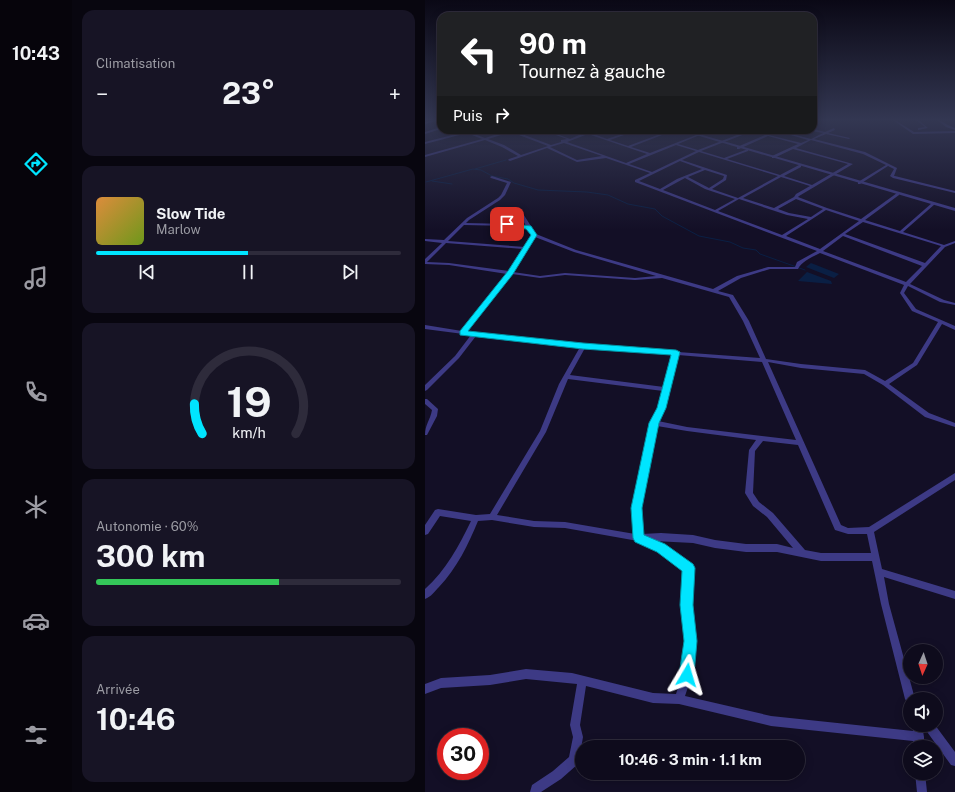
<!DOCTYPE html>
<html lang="fr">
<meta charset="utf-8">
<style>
body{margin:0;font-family:"Public Sans",sans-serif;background:#171425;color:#f1f3f6;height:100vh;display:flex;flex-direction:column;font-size:15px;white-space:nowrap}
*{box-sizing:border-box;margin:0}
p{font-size:13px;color:#9b9ba3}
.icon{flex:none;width:22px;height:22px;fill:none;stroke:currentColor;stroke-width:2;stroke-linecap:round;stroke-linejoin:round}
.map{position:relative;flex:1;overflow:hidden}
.panel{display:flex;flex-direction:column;gap:10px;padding:10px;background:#08060f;width:353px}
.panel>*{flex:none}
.banner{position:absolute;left:12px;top:12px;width:380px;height:122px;border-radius:12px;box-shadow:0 2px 10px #0003,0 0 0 1px #2e2b3b;background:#202124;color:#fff;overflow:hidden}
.needle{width:26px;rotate:183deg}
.fabs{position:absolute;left:478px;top:644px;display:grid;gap:8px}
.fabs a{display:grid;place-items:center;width:40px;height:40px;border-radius:50%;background:#0e0b1c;box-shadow:0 2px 10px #0003,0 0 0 1px #2e2b3b;font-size:20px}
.speed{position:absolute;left:12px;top:728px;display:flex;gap:8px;font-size:20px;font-weight:700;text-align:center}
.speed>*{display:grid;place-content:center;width:52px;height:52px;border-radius:50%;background:#0e0b1c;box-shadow:0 2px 10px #0003,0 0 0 1px #2e2b3b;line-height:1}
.speed .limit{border:6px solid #d22;background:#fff;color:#111}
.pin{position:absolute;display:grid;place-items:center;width:34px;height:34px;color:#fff;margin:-17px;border-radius:8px;box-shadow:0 2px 6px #0006}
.me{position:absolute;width:44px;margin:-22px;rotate:7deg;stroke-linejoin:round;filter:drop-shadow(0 0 3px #0008)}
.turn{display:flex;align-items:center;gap:14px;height:84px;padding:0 16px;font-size:18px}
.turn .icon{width:52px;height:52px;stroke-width:2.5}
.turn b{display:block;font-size:28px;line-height:34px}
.then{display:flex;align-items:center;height:38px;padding:0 16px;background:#0003;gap:8px;font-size:15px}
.big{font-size:30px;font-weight:700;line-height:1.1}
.panel .widget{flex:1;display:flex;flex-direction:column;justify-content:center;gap:6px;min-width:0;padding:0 14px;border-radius:12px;background:#171425}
.panel .dial{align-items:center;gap:0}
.dial svg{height:104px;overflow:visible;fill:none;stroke:#2e2b3b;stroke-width:7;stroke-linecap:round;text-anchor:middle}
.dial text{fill:#f1f3f6;stroke:none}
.song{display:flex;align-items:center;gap:12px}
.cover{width:48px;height:48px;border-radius:6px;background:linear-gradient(135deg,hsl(30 70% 55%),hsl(80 70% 35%))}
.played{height:4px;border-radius:2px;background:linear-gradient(90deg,#00e5ff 50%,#2e2b3b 50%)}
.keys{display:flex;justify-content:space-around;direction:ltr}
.heat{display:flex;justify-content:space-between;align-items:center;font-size:22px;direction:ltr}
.charge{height:6px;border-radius:3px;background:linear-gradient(90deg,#34c759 60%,#2e2b3b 0)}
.trip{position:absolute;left:150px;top:740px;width:230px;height:40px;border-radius:20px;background:#0e0b1c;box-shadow:0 2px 10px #0003,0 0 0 1px #2e2b3b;font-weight:700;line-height:40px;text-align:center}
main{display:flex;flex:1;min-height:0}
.dock{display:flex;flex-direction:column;width:72px;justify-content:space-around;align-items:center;background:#06040b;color:#9b9ba3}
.dock .icon{width:28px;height:28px}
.dock .selected{color:#00e5ff}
.dock b{font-size:18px;color:#f1f3f6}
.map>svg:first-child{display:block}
</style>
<main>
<nav class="dock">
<b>10:43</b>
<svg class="icon selected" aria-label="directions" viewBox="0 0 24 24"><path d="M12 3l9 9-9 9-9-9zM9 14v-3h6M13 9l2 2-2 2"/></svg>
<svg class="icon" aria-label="music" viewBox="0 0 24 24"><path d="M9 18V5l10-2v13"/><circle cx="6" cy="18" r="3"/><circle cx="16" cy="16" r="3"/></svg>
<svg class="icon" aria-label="phone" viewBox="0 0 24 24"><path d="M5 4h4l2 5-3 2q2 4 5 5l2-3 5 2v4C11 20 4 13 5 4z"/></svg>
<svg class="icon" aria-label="climate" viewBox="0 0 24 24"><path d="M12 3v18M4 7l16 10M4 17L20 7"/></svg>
<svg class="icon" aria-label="car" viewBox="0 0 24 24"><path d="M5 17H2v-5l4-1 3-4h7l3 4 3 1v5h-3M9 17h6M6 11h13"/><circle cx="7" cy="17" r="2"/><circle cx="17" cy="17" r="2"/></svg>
<svg class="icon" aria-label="filters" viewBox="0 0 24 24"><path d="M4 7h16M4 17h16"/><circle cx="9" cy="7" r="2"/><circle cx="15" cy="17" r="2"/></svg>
</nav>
<section class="panel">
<div class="widget"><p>Climatisation</p>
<div class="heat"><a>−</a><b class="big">23°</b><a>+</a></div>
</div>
<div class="widget">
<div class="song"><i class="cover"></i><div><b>Slow Tide</b><p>Marlow</p></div></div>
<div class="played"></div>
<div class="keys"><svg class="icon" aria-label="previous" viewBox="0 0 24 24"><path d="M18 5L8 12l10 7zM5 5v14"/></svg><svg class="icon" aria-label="pause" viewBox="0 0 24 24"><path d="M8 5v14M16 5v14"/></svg><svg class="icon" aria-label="next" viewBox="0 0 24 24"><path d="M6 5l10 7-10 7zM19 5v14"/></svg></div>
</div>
<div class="widget dial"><svg viewBox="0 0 100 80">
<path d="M14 69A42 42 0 1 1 86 69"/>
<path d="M14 69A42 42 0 0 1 8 46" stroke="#00e5ff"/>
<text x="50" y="56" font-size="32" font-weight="700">19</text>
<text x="50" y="72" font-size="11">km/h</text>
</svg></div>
<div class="widget"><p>Autonomie · 60%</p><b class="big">300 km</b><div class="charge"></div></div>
<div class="widget"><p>Arrivée</p><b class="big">10:46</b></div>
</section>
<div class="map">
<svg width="530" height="792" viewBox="0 0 530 792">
<rect width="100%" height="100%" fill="#130f26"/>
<path fill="#0a1f44" d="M386,263L414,274L409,278L381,267Z
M382,272L406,281L407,284L373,281Z"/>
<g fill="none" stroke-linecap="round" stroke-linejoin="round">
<path stroke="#0a1f44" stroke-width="1" d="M50,169L81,160
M7,181L27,184
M1,182L48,169L56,170L67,176L83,179L89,183L113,190L162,192L183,195L203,204L230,209L237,216L274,236L305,242L318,248L331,250L335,254L380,270"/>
<path fill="#3d3a85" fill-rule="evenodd" d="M11,120H14L0,124V122Z
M388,120H392L388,122Z
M468,120H470L489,132L530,131V133L488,134Z
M491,120H493L503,128L493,130V128L500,127Z
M512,120H514L523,125L530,128V130L521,127Z
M16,127V129L0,134V132Z
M409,128L410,130L403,133L425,138L424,139L401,134L389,139L440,152L472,168L469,176H470L530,191V193L468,178L465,176L469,169L463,166L435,184H433V182L461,165L438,154L386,140L371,148L428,164L374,196L373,197L402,208L436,219L472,193H474V195L440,220L475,231L507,203L510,204L478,232L519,245L530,241V243L520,247L485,284L519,300L530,303V305L515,302L483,286L479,293L491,309L530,326V330L517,324L492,365L464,384L504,413L530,423V427L500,417L458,385L439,374L376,368L343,362L416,525L423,528L444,527L530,473V480L449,532L457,569L530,591V599L459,577L464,604L490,699H485V704L482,702L480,699L456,604L447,561H396L352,552H321L290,548L268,543L229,541L239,545L267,565L268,568L266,605L269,641L267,675L260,696L346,716L488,731L487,725H497L499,737V747H489L488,741L346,726L254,704L228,703L161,686L155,725L158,737L154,760L153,764L136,779L116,792H105L107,785L128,771L144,757L148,737L145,725L152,684L101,679L65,685L16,688L0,694V684L16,678L65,675L101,669L147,673L228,693L251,694L257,675L261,641L258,605L260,570L233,551L213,541L140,528L109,527L67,520L53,521C43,545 32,568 14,587C10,591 6,597 0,599V589C21,570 34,546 46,521L15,516L3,534L0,535V525L10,510L13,509L51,515L65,514L115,431L134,384L155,347L51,336L34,358L2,390L0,391V385L30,356L46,335L0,329V325L37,331L82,274L24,265L0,264V259L17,243L0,241V239L19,240L42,218L73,198L76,195L82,183L66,178L65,177L67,176L86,182L80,195L75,200L44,220L41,223L89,224L101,226L92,210L95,209L111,234L151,250L288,289L312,276L343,267H370L372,262L392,251L210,182V180L225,173L181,158L152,162L122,148L85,161L83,160L84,159L93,156L77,147L60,140L0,157V155L57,139L42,133L0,144V142L39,132L36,130H39L60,138L85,130H92L89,131L126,145L136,142V140L142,139L117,130H121L145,139L161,132L174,130L166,133L182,139L209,130H213L185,140L203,146L246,130H250L206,147L225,153L284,130H287L253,144L273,150L325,130H328V131L376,143L383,140L348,130H352L386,139L398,133L387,131L388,129L400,132ZM86,132L123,146L96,155L79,145L63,139ZM325,132L340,135L312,147V149H314L343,136L373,144L347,156V158H349L368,149L423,164L387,185L359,176L376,167V165H374L355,175L302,159L323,151V149L299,158L276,151ZM163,134L222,154L201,163L142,142ZM139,143L177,156L152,160L125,147ZM251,145L271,151L227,172L204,164ZM274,152L353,176L313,198L287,189L301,180L302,175L257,160ZM255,161L277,169L252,179L235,189L214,181ZM280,170L299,176L298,179L284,188L263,177ZM356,177L385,186L371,194L369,197L349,208L318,198ZM260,178L280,189L310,199L290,210L238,190ZM314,199L362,215L383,219L357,235L293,211ZM371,199L398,209L386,217L364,213L353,209ZM401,210L434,221L395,249L361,236ZM438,222L516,246L500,263L420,234ZM39,225L89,226L103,228L107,235L100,247L23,241ZM418,236L497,266L481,282L398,251ZM110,237L149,252L231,276L210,278L140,273L115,276L88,272ZM21,243L98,249L84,271L24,263L2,262ZM395,253L479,285L475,293L487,311L513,322L488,363L460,381L440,370L376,364L341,359L324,321L308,295L293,291L316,278L345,269H373C376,262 387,257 395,253ZM87,274L115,278L140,275L210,280L237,278L304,297L318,321L335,358L253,352L251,350L249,351L158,344L42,332ZM160,348L248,355L239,387L145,375ZM253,355L337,362L371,440L262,427L233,421L239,408ZM143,379L238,391L233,408L226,423L207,508L210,534L140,522L109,521L72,515L121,432ZM232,426L262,431L331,440L324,450L320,493L328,506L342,517L368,548L352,544H321L290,540L268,535L236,533L217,534L215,508ZM338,441L373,445L410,530L423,534H442L446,553H396L380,550L348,513L334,502L328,493L330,451Z
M0,399H2L13,409L12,416L2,435H0C0,424 5,421 7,410L0,404Z
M499,725H510L530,752V766L526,765L500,729Z
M490,773H500L502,792H492Z"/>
<path fill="#3d3a85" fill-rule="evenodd" d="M254,130H260L530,208V211Z"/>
</g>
<linearGradient id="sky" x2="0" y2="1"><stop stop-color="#0a0815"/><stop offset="0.52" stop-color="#333752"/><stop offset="1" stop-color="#333752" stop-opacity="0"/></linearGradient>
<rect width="530" height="230" fill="url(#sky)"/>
<path fill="#00e5ff" stroke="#0095a6" d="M80,223L106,226L112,235L88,274L43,331L158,343L251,350L255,352L241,408L234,423L217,508L219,535L240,544L268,564L270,568L268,605L272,641L269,675L267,680L262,683L256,680L254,675L259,641L255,605L257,571L232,552L210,542L208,538L206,508L224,423L232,408L246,355L158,349L35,335V331L83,271L106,235L101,229L80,226Z"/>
</svg>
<div class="fabs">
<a><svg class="needle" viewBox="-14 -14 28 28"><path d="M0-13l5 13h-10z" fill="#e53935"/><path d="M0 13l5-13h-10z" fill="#9b9ba3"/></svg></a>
<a><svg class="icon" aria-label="sound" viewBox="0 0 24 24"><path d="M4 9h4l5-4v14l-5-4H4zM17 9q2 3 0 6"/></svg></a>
<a><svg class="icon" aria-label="layers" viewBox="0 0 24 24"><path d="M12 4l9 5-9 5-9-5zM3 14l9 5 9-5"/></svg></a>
</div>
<div class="speed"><div class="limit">30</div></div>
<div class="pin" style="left:82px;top:224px;background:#d93025"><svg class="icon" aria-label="arrive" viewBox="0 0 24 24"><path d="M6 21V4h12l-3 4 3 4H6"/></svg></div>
<svg class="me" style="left:262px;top:675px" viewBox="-20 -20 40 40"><path d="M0-17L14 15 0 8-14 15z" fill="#00e5ff" stroke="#fff" stroke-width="4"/></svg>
<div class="trip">10:46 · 3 min · 1.1 km</div>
<div class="banner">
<div class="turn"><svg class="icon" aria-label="left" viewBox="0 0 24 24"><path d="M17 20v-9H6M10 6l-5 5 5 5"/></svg><div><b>90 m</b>Tournez à gauche</div></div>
<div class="then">Puis<svg class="icon" aria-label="right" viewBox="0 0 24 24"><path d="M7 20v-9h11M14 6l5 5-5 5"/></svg></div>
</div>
</div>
</main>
